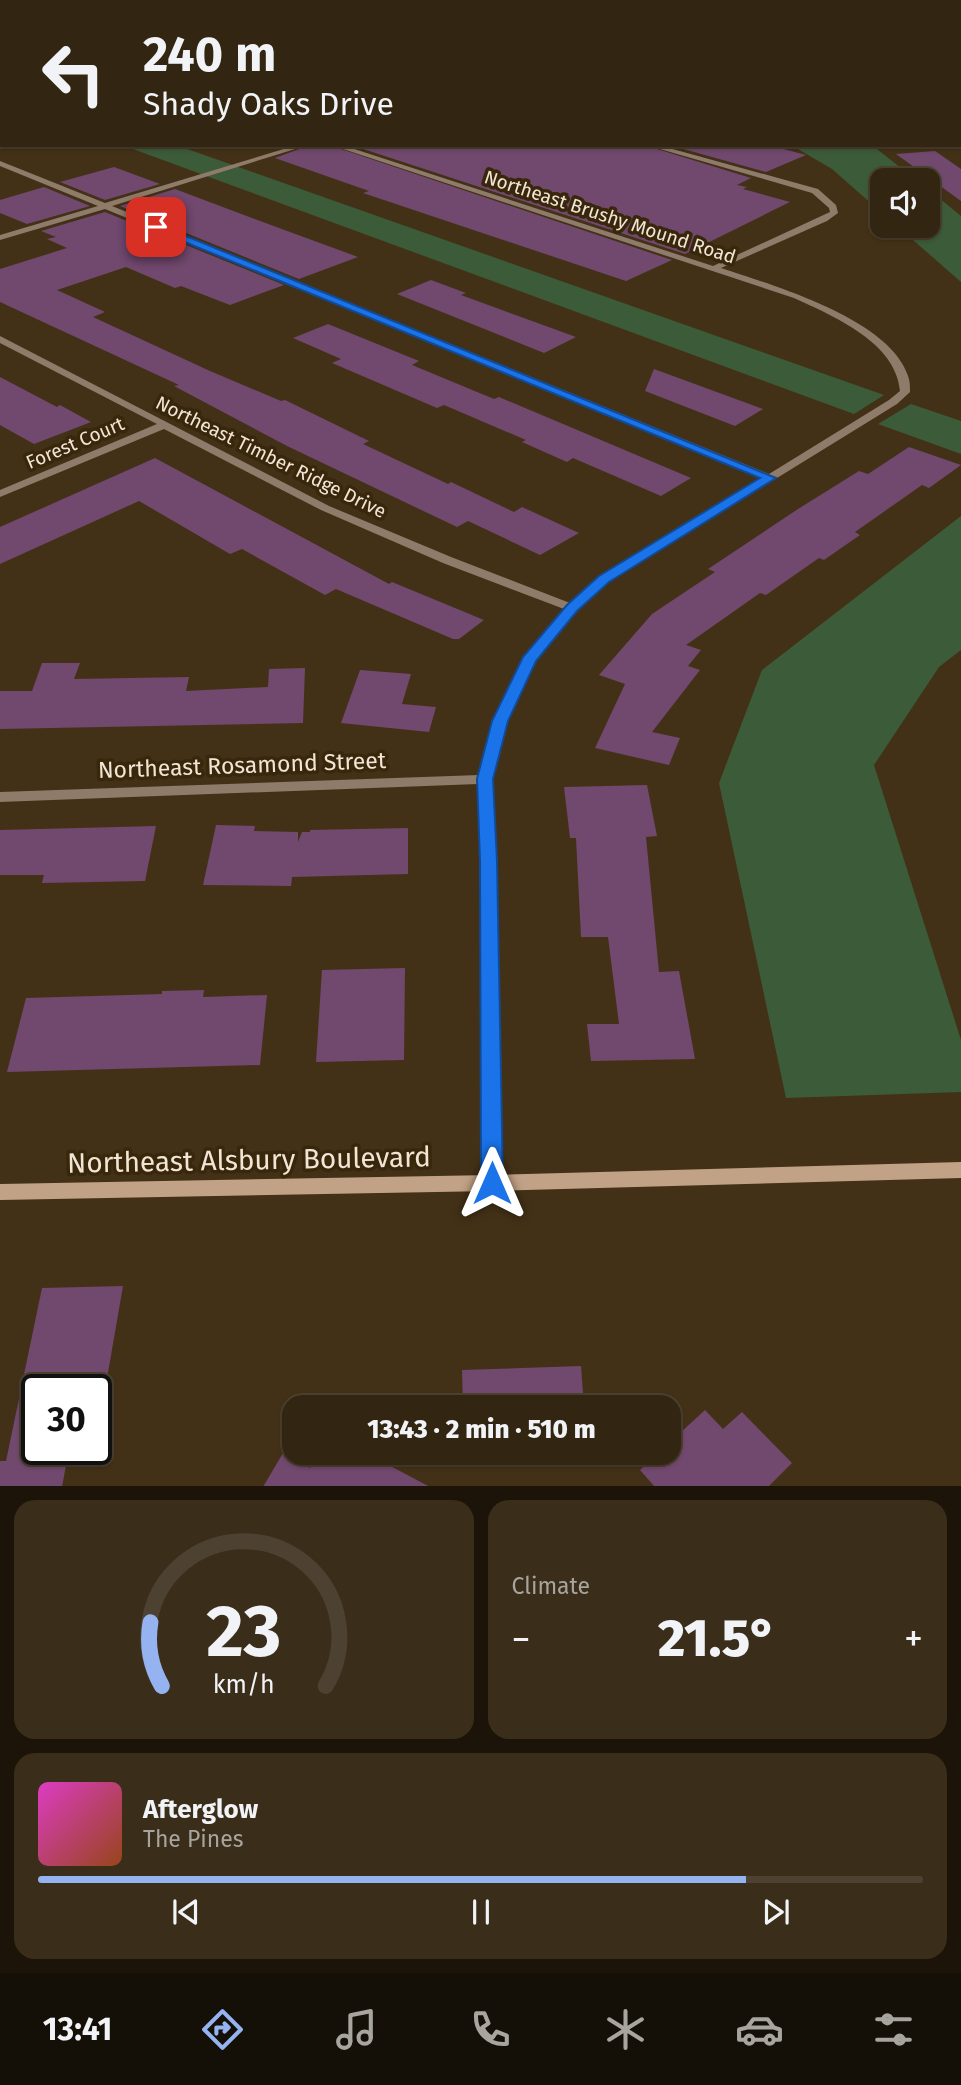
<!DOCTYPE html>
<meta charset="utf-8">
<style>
body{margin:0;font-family:"Fira Sans",sans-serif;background:#3a2d1a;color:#f1f3f6;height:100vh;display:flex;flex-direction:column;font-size:26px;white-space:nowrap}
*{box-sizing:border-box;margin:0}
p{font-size:23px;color:#a8a59f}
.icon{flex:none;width:38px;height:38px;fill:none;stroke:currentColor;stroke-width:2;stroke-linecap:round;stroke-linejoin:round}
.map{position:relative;height:1486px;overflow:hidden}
.details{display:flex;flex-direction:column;gap:14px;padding:14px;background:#1c1409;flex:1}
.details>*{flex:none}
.banner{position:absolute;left:0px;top:0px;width:962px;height:147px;box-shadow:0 2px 5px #0004,0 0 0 2px #4d4231;background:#322511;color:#f1f3f6;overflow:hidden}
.tools{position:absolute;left:870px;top:168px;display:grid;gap:14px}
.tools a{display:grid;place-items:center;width:70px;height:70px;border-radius:14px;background:#322511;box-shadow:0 2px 5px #0004,0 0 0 2px #4d4231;font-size:35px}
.speed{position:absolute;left:21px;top:1374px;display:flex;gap:14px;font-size:35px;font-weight:700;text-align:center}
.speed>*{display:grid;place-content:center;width:91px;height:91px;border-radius:50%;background:#322511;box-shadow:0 2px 5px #0004,0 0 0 2px #4d4231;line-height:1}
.speed .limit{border:4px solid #111;border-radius:10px;background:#fff;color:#111}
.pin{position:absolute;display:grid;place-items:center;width:60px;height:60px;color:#fff;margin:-30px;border-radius:14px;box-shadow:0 4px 10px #0006}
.me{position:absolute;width:77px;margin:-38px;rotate:0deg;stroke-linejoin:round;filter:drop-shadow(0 0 5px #0008)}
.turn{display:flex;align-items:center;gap:24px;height:147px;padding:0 28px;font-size:32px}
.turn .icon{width:91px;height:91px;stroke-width:2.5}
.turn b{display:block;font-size:49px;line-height:60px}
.big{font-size:52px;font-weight:800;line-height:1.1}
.details .widget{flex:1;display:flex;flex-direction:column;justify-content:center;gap:10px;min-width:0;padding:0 24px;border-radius:21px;background:#3a2d1a}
.details .dial{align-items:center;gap:0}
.dial svg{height:182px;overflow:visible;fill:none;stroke:#4d4231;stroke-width:7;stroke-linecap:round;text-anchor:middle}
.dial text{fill:#f1f3f6;stroke:none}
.song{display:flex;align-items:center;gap:21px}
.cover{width:84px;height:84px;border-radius:10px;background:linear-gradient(135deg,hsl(310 70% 55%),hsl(20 70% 35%))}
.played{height:7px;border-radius:4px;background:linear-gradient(90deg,#95b2f1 80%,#4d4231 80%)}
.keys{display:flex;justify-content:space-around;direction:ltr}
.heat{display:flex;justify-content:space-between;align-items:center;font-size:38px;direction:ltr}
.details .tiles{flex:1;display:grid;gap:14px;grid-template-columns:1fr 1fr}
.widget:last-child{grid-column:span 2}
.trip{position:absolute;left:282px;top:1395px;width:399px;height:70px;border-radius:21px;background:#322511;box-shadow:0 2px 5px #0004,0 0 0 2px #4d4231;font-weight:800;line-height:70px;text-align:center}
.dock{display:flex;height:112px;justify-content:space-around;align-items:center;background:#140f07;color:#a8a59f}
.dock .icon{width:49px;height:49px}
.dock .current{color:#95b2f1}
.dock b{font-size:32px;color:#f1f3f6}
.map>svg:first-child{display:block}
</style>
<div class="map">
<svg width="961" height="1487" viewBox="0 0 961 1487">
<rect width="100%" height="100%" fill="#433117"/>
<path fill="#3c5b39" d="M122,145H176L884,395L854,414Z
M791,145H872L916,180H882V213L832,169Z
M928,189L961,216V282L897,226H928Z
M911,404L961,421V454L878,424Z
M961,516V650L939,667L874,765L961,1040V1092L786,1098L719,783L762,670Z"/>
<path fill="#71486e" d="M310,145H329L672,260L626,281L363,193L369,191L275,158Z
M351,145H644L751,178L737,185L747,187L743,189L790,202L685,254Z
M669,145H769L806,155L766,172Z
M935,151L961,169V201L896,154Z
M114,167L160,184L105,200L60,182Z
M44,187L90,206L27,224L0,213V200Z
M175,189L252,218L358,257L299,279L120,206Z
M105,212L284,285L230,305L181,286L175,288L126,267L57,290L105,312L93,317L210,371L281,401L285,400L369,441L363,444L448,484L451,482L514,512L522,507L579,533L540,555L468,521L457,527L287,446L174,386L179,385L0,302V269L67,248L47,239L56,237L41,231Z
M431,280L466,293L461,295L576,337L544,353L397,294Z
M328,324L419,361L412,365L494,399L499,397L691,478L661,496L573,458L567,462L522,442L526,440L444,405L437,408L332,363L341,359L293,338Z
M654,369L763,409L735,426L645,391Z
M0,377L57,407L60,405L91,422L34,444L0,425Z
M909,447L961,465L929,488L922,485L855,532L860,535L824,560L819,558L766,595L760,593L686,645L701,650L688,666L700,670L652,732L680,738L669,765L595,748L625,684L599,675L652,614L715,572L708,569L798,509L859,471L868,474Z
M155,458L389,584L392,582L484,620L459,639H453L336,589L325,595L242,549L230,554L139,501L0,564V527Z
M42,663H80L74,679L189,677L186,691L268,687L269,669L305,668L303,723L0,729V691H32Z
M360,670L411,674L402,704L436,707L429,732L341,723Z
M647,785L657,836L646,837L659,972L679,971L695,1059L591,1061L587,1024H619L608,937H581L576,838H570L564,787Z
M216,825L255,826L254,831L298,832V842L302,832H310V830L408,828V874L292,877L291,886L203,885Z
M156,826L145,881L42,883L44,875H0V830Z
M405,968L404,1060L316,1062L322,970Z
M204,990L203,997L267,995L260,1065L7,1072L26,998L162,994V991Z
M123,1286L105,1390H37V1460H67L62,1487H0V1461H6L42,1288Z
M581,1366L584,1407H463L462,1370Z
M705,1410L723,1429L742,1412L792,1463L768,1487H655L640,1470L659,1452H668V1444Z
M319,1452H364L430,1487H263L283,1453L310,1468Z"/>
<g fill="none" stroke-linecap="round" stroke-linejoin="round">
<path fill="#8f7b6a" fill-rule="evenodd" d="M219,0H225V2H219Z
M424,0H430V2H424Z
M578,0H584V2H578Z
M734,0H740L741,2H735Z
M0,92H2V96H0Z
M961,143V149L956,145Z
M297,145H308L112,206L769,474L889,400L900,391C896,342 833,316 794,298L331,145H342L713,266L830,212L829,208L812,193L646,145H658L818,189L836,205L838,213L827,221L721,268C772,285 890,319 908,376C910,381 910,387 910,392L897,404L608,582L576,611L535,661L507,721L492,779L497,861L502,1183L499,1189L492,1191L485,1189L482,1183L481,861L478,784L0,802V792L479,775L493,721L522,660L564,609L443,563L321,510L164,429L0,497V490L157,424L0,343V336L329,506L451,557L570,603L600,576L761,478L105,209L0,240V235L98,206L0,166V161L105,203Z"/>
<path fill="#8f7b6a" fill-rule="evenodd" d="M0,40H2V44H0Z"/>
<path fill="#c2a286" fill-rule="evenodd" d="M961,1162V1178L492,1191L0,1200V1184L492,1175Z"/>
</g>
<path fill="#1a73e8" stroke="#114b97" stroke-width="2" d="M153,225H159L776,478L609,582L577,611L536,661L508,721L493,779L497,861L503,1183L499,1190L492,1193L484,1190L481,1183L480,861L477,779L492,721L523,657L567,605L599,576L760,478L153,229Z"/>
<g text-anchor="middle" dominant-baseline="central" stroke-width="7" stroke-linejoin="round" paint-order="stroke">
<g font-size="19" fill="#f1e5d6" stroke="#39270c">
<text transform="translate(610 217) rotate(18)">Northeast Brushy Mound Road</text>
<text transform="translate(75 443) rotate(-23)">Forest Court</text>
<text transform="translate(271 457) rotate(26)">Northeast Timber Ridge Drive</text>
</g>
<g font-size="23" fill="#f1e5d6" stroke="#39270c">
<text transform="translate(242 765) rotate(-2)">Northeast Rosamond Street</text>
</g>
<g font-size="28" fill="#f1e5d6" stroke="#39270c">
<text transform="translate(249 1160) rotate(-1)">Northeast Alsbury Boulevard</text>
</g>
</g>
</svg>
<div class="tools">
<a><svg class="icon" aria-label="sound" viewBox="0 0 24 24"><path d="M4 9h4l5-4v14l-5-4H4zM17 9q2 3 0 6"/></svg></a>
</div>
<div class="speed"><div class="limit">30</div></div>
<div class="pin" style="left:156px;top:227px;background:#d93025"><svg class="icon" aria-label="arrive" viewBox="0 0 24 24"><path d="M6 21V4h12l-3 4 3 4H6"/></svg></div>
<svg class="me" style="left:492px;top:1183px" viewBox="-20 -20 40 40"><path d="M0-17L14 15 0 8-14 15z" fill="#1a73e8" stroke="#fff" stroke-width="4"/></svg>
<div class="trip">13:43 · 2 min · 510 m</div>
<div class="banner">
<div class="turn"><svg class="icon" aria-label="left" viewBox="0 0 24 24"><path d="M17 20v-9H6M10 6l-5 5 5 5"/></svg><div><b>240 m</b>Shady Oaks Drive</div></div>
</div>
</div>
<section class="details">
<div class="tiles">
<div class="widget dial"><svg viewBox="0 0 100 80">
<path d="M14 69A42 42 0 1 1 86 69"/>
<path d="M14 69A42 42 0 0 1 9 41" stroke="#95b2f1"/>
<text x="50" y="56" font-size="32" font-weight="700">23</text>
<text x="50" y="72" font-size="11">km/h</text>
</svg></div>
<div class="widget"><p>Climate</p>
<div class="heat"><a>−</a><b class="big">21.5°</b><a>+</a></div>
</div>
<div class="widget">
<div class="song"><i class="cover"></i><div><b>Afterglow</b><p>The Pines</p></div></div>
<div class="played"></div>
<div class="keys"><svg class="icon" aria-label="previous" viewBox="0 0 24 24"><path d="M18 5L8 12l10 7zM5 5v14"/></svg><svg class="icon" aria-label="pause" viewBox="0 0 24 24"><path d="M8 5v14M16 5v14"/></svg><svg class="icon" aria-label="next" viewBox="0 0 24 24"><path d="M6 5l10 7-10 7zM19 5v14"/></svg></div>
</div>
</div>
</section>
<nav class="dock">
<b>13:41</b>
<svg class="icon current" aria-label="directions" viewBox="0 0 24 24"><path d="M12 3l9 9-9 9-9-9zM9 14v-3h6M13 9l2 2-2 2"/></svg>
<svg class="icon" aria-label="music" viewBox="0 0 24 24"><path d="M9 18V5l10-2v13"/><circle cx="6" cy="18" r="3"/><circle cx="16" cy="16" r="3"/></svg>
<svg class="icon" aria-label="phone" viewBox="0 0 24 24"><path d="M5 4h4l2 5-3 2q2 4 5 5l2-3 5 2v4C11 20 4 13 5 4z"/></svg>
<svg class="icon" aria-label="climate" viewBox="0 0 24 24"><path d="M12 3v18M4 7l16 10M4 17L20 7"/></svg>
<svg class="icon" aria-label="car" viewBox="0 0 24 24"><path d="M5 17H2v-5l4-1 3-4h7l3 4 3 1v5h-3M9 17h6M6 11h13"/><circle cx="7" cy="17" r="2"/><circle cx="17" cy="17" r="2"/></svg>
<svg class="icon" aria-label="filters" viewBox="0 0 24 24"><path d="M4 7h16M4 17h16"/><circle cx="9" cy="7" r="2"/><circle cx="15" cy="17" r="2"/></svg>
</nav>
